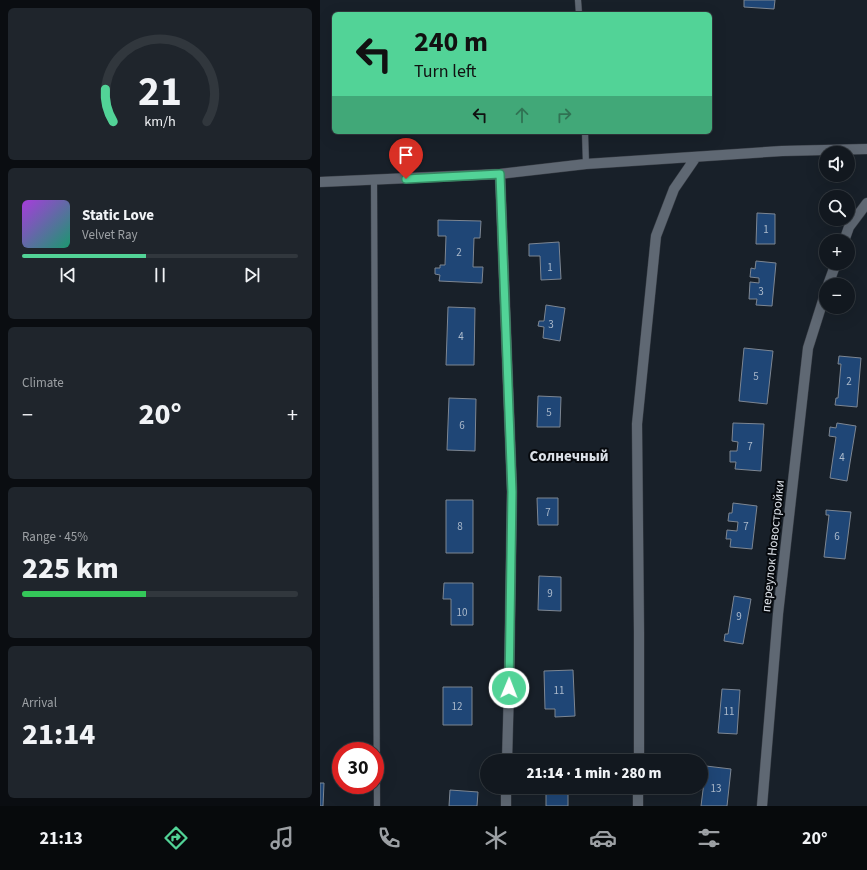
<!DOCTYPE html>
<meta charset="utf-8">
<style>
body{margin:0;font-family:"Source Sans 3",sans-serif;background:#1f252c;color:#f1f3f6;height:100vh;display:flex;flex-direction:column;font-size:15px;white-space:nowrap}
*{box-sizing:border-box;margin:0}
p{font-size:13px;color:#9ca0a4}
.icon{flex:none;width:22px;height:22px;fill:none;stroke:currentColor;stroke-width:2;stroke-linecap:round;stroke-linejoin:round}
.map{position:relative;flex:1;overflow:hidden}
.details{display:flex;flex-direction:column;gap:8px;padding:8px;background:#0a0d11;width:320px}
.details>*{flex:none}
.guide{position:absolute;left:12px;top:12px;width:380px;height:122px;border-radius:6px;box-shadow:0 4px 16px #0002,0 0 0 1px #31373d;background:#52d397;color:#111;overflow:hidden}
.controls{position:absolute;left:499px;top:146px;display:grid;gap:8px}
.controls a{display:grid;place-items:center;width:36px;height:36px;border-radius:50%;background:#12181f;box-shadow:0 4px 16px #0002,0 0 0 1px #31373d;font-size:20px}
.speed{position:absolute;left:12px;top:742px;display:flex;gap:8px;font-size:20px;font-weight:700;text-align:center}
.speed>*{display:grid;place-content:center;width:52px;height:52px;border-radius:50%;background:#12181f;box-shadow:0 4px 16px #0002,0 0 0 1px #31373d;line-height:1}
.speed .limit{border:6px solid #d22;background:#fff;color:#111}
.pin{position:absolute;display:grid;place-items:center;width:34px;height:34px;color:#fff;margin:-41px -17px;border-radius:50% 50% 50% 0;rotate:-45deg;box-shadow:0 0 4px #0007}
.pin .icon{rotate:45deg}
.me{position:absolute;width:44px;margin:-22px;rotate:1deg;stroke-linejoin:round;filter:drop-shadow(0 0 3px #0008)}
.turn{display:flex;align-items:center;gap:14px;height:84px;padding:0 16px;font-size:18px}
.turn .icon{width:52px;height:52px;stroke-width:2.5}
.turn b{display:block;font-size:28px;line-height:34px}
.lanes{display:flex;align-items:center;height:38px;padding:0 16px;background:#0003;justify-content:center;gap:20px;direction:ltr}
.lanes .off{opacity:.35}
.big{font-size:30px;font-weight:800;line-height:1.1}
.details .tile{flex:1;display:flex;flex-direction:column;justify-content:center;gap:6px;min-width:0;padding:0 14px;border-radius:6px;background:#1f252c}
.details .dial{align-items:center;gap:0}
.dial svg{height:104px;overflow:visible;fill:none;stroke:#31373d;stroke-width:7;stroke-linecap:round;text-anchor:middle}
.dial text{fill:#f1f3f6;stroke:none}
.song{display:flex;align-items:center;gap:12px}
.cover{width:48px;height:48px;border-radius:6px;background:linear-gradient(135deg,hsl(280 70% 55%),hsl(160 70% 35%))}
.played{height:4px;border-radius:2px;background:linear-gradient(90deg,#52d397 45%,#31373d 45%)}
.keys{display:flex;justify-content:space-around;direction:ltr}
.heat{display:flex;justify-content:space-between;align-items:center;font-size:22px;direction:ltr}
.charge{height:6px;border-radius:3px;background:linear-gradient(90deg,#34c759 45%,#31373d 0)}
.trip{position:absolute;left:160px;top:754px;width:228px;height:40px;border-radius:20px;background:#12181f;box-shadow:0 4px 16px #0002,0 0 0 1px #31373d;font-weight:800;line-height:40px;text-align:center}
.tabs{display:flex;height:64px;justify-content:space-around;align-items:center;background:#070a0c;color:#9ca0a4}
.tabs .icon{width:28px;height:28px}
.tabs .selected{color:#52d397}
.tabs b{font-size:18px;color:#f1f3f6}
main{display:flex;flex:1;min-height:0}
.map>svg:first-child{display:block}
</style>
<main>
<section class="details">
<div class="tile dial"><svg viewBox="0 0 100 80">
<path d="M14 69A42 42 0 1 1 86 69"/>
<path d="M14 69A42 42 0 0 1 8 44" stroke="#52d397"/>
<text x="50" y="56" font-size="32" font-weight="700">21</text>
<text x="50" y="72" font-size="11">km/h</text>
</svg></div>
<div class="tile">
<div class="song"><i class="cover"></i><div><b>Static Love</b><p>Velvet Ray</p></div></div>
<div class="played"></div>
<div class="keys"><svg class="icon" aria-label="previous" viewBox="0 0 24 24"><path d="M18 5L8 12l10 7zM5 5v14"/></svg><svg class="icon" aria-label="pause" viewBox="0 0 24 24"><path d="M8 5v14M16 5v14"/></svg><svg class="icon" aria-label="next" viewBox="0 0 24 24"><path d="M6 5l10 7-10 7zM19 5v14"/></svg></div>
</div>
<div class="tile"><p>Climate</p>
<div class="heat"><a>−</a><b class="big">20°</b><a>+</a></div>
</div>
<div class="tile"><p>Range · 45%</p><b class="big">225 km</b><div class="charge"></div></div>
<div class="tile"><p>Arrival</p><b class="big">21:14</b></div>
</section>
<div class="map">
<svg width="547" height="806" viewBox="0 0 547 806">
<rect width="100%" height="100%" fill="#182029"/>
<path fill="#1f4676" stroke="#7d8692" d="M424,0H455L454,9L424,7Z
M437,213L455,214V244H436Z
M118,220L161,221L160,238H154L153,267H163L162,283L119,281L120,275L115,274V268H120V265H125L126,236H118Z
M239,242L241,279L221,280L220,256H209V244Z
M436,261L456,263L452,306L436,305L437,299H429L430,282L439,283V278L430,277L431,268L435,269Z
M226,305L245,308L240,341L223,338L224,327L218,326L219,321H224Z
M128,307L155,308L154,365H126Z
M424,348L453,351L447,404L419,401Z
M519,356L541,358L537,407L515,405L516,398H518L521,364H518Z
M218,396L241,397L240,427H217Z
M129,398L156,399L155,451L127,450Z
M413,423L444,424L441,471L415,469L416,462H410V451H417L418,442L412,441Z
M517,423L536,426L527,481L510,478L516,437L509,436L510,427L516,428Z
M217,498H238V525H218Z
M126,500H153V553H126Z
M413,503L437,506L432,549L410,547L411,539H406L407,530L417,531L418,522L408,521L409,513H412Z
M506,510L531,512L525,559L504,557L509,515H506Z
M219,576L241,577V611L218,610Z
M124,583H153V625H131V599H123Z
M414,596L431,599L423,644L404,641L405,634H408Z
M253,670L255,716L235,717V709H225L224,671Z
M123,687H152V725H123Z
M402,689L420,690L417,734L398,733Z
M386,766L411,769L407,806H381Z
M0,783H4L3,806H0Z
M226,787H248V806H226Z
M130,790L158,792L157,806H129Z"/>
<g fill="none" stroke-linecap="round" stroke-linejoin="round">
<g stroke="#383d45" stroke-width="7">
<path id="lane" d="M258,0L259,14
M265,132L266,164
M54,181L57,806"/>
</g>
<g stroke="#383d45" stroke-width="11">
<path id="street" d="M180,174L192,491L189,688L187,761
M0,182L180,174L266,164L462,151L547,149
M524,241L529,227L547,203
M508,285L516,263
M319,761V632L317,424L336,236L354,189L376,157
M186,806V787
M318,806V787
M442,806L458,614L488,348L506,291"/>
</g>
<use href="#lane" stroke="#5f6873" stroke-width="6"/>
<use href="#street" stroke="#5f6873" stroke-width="10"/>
</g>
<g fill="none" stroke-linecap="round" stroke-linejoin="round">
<g stroke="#358962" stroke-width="10">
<path id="route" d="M86,179L180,174L192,492L189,688"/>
</g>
<use href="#route" stroke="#52d397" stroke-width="7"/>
</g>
<g text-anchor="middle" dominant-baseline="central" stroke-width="4" stroke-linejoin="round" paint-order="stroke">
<g font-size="11" fill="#acbacb">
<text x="446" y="229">1</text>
<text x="139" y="252">2</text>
<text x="230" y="267">1</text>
<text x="441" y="291">3</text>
<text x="231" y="324">3</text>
<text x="141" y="336">4</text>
<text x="436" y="376">5</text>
<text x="529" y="381">2</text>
<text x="229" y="412">5</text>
<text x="142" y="425">6</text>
<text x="430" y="446">7</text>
<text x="522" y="457">4</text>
<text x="228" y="512">7</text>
<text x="140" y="526">8</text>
<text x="426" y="526">7</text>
<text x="517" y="536">6</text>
<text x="230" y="593">9</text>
<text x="142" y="612">10</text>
<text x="419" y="616">9</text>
<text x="239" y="690">11</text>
<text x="137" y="706">12</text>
<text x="409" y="711">11</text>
<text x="396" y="788">13</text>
</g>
<g font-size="13" fill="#dbe0e7" stroke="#06090d">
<text transform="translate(453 546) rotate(-84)">переулок Новостройки</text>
</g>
<g font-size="15" font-weight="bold" fill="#dbe0e7" stroke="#06090d">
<text x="249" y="456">Солнечный</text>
</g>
</g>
</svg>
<div class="controls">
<a><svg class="icon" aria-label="sound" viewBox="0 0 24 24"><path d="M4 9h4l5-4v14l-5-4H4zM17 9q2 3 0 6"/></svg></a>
<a><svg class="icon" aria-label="search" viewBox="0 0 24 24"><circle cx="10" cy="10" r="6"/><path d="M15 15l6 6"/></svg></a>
<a>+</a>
<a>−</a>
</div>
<div class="speed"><div class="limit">30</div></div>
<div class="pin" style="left:86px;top:179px;background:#d93025"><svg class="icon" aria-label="arrive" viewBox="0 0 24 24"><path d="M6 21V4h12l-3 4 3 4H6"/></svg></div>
<svg class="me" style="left:189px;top:688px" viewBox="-20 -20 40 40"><circle r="17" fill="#52d397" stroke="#fff" stroke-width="3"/><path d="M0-11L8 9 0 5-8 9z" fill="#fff"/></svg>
<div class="trip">21:14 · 1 min · 280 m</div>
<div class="guide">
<div class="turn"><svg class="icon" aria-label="left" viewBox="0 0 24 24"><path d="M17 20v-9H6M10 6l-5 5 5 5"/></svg><div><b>240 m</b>Turn left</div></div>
<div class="lanes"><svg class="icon" aria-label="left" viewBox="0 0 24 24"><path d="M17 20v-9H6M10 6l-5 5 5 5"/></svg><svg class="icon off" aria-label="ahead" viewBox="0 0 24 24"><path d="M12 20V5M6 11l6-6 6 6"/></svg><svg class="icon off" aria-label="right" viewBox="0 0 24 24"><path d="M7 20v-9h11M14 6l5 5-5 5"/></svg></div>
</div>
</div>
</main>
<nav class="tabs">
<b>21:13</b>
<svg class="icon selected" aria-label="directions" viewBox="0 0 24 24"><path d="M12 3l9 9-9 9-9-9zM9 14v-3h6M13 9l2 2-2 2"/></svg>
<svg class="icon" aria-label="music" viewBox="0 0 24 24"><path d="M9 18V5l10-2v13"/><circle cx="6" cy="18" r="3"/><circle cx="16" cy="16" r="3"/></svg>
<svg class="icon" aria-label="phone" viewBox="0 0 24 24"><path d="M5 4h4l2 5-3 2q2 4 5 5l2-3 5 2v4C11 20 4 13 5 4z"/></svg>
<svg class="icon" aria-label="climate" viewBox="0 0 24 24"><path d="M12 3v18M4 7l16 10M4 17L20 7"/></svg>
<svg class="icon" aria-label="car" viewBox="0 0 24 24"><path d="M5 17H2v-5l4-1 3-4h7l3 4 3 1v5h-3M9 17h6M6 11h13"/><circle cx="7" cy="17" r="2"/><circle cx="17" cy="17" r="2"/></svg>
<svg class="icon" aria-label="filters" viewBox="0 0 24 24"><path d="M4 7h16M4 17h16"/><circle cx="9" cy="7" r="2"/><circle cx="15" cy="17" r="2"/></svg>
<b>20°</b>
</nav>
